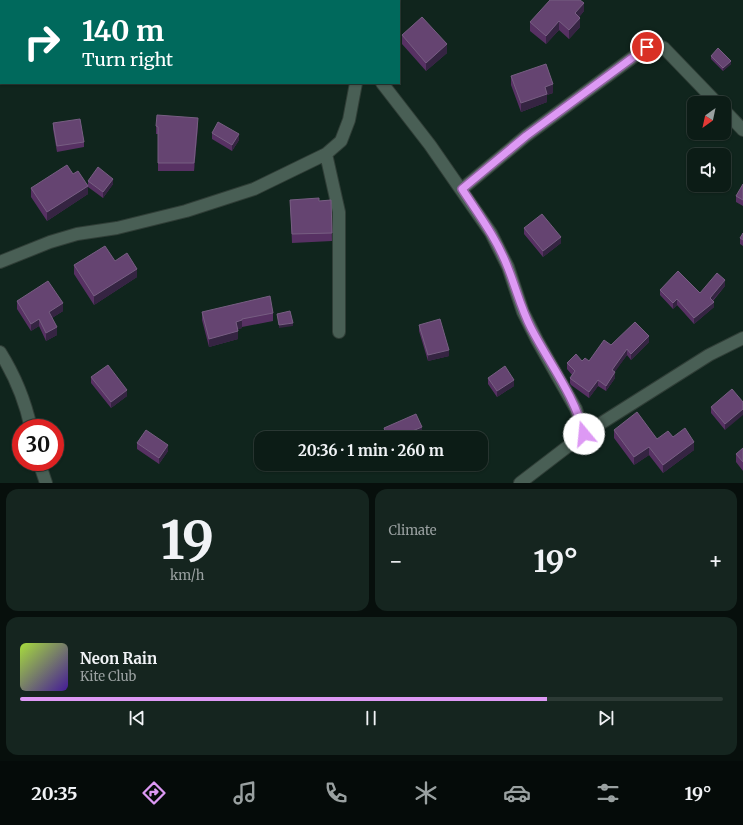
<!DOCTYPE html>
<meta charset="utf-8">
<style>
body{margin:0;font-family:Merriweather,serif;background:#15251f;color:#f1f3f6;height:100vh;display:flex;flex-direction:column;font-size:15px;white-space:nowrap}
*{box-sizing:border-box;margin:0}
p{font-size:13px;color:#9aa1a1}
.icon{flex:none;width:22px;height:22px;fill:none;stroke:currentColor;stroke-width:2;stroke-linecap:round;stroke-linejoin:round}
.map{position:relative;height:483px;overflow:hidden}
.sheet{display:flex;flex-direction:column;gap:6px;padding:6px;background:#070f0c;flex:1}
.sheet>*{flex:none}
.guide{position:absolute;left:0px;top:0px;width:400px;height:84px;box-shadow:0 1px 3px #0004,0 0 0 1px #2c3a35;background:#00695c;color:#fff;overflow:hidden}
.needle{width:26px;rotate:213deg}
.tools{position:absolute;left:687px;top:96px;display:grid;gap:8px}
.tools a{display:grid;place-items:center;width:44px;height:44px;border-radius:8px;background:#0c1c16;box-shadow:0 1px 3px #0004,0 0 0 1px #2c3a35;font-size:20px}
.speed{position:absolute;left:12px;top:419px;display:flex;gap:8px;font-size:20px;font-weight:700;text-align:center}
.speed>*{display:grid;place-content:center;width:52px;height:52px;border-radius:50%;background:#0c1c16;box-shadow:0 1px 3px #0004,0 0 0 1px #2c3a35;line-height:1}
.speed .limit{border:6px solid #d22;background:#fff;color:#111}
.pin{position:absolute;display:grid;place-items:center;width:34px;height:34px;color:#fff;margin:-17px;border:2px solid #fff;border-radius:50%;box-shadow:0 1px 4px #0007}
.me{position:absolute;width:44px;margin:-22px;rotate:343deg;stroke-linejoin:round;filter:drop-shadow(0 0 3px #0008)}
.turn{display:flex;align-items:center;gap:14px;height:84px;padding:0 16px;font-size:18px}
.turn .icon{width:52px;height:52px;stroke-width:2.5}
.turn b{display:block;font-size:28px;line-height:34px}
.big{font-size:30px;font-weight:700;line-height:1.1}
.sheet .tile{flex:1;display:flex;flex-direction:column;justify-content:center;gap:6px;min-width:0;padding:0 14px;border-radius:12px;background:#15251f}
.sheet .dial{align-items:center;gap:0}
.dial b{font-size:52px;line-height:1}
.song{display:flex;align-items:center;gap:12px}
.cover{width:48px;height:48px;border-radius:6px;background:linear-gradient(135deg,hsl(80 70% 55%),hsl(260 70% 35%))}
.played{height:4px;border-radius:2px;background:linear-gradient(90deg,#dd99f4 75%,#2c3a35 75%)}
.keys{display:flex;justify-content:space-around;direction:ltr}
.heat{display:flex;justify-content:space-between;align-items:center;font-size:22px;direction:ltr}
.sheet .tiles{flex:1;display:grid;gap:6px;grid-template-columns:1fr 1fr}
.tile:last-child{grid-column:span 2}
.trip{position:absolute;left:254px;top:431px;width:234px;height:40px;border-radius:12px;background:#0c1c16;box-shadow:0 1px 3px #0004,0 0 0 1px #2c3a35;font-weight:700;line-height:40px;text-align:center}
.tab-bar{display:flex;height:64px;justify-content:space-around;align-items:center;background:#050b09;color:#9aa1a1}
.tab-bar .icon{width:28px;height:28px}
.tab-bar .selected{color:#dd99f4}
.tab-bar b{font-size:18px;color:#f1f3f6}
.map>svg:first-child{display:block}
</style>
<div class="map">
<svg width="743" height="483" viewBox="0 0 743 483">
<rect width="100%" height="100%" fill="#10251d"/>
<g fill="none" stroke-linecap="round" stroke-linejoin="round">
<g stroke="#303e37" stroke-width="14">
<path id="minor" d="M53,0L54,1
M326,0V1
M382,83L430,145L491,233L508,267L523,312L537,340L576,409L584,434
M724,110L743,130
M326,154L339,212V332
M462,189L526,136L647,47L655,44L664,48L717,103
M0,262L50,242L77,234L117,228L186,211L254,189L326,154L341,141L349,120L356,83
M0,352C15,376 25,400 31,428
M39,462L46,483
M520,483L584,434L709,355L743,338"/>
</g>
<use href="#minor" stroke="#495f55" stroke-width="12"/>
</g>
<path fill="#573163" d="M171,0H193V1H172Z
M584,11L579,17L580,27L569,39L559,30L546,44L530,31V22Z
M402,35L447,53L426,71L402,44Z
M711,56L731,64L723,71L711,59Z
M511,76L553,93L547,95V102L521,112L511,85Z
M53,123L84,142V147L57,152L53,129Z
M156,126H198L194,171H158V134H156Z
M212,133L239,140L232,151L212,139Z
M73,174L88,185V181L113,184L103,198L88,187V194L47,221L31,197V188Z
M743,184V206L736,202V196Z
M290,200L319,201L331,200L332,241L292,243Z
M524,228L561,243L543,257L524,234Z
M743,233V246L740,244V238Z
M115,261L137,277L94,305L74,274V265Z
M725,286L713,301L714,307L694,324L677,305L673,309L660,295V290L700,293Z
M17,301L63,311L52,318L57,335L46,341L39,326L31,331L17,309Z
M202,312L273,313V321L242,327V328L238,329V339L209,347L202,320Z
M419,325L449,356L428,361L419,331Z
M649,342L631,360L627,355L614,372L615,378L606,391L598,386L589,398L571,385L570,383V378L572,375L567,369V363L582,361H589L611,345Z
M91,377L127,396L111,408L91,383Z
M488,378L514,386L497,397L488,384Z
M743,402L725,430L711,413V407Z
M384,428L422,433L410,438H386L384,434Z
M614,430L657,439L673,437L694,450L663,473L649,455L634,465L614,438Z
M137,443L168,451L159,464L137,449Z
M743,448V471L736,462V454Z"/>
<path fill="#352442" d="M151,0H159L158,1H150Z
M584,3V11L575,22V13Z
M580,18V27L569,39V30Z
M559,21V30L546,44V36Z
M447,44V53L426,71V63Z
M731,61V64L723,71V68Z
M1,64V69L0,70V65Z
M553,84V93L547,95V102L521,112V103L545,87Z
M198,118V126L194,171V163Z
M239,134V140L232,151V145Z
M113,179V184L103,198V192Z
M88,186V194L47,221V212Z
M561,237V243L543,257V251Z
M137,269V277L94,305V296Z
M725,280V286L710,303V298Z
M677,299V305L673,309V303Z
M714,302V307L694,324V318Z
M63,303V311L49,320V312Z
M39,319V326L31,331V324Z
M242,320V328L236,330V322Z
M293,323V326L279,328V325Z
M57,327V335L46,341V333Z
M238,331V339L209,347V339Z
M649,336V342L631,360V354Z
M627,349V355L612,376V370Z
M449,350V356L428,361V355Z
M615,372V378L606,391V386Z
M514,380V386L497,397V391Z
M598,380V386L589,398V392Z
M127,390V396L111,408V402Z
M743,409V415L725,430V424Z
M422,427V433L410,438H396Z
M694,442V450L663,473V465Z
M168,445V451L159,464V458Z
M649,447V455L634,465V457Z"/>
<path fill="#654471" stroke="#775e82" d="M120,0H151L150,1H121Z
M177,0H191L190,1H178Z
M550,0H580L584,3L575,13L580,18L569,30L559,21L546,36L530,22Z
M422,17L447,44L426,63L402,35Z
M718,48L731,61L723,68L711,56Z
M0,55L1,57V64L0,65Z
M546,64L553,84L545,87L547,94L521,103L511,76Z
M157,115L198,118L194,163H158V127L156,126Z
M80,119L84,142L57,146L53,123Z
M218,122L239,134L232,145L212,133Z
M67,165L73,174L78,171L88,186L47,212L31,188Z
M98,167L113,179L103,192L88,181Z
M743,184V200L736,196Z
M319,198V201L331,200L332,233L292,234L290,200Z
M542,214L561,237L543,251L524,228Z
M743,233V240L740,238Z
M105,246L115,261L127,253L137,269L94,296L74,265Z
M678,271L700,293L717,273L725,280L710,298L714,302L694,318L677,299L673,303L660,290Z
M48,281L63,303L49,312L57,327L46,333L39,319L31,324L17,301Z
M270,296L273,313L242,319V320L236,322L238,331L209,339L202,312Z
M290,311L293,323L279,325L277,314Z
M440,319L449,350L428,355L419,325Z
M635,322L649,336L631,354L627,349L612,370L615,372L606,386L598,380L589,392L571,379L570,378L575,371L567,363L576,354L582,361L585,358L589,361L604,340L611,345Z
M108,365L127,390L111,402L91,377Z
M505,366L514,380L497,391L488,378Z
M732,389L743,402V409L725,424L711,407Z
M637,412L657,439L668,431L673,437L685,428L694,442L663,465L649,447L634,457L614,430Z
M416,414L422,427L396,438H388L384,428Z
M146,430L168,445L159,458L137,443Z
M743,448V462L736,454Z"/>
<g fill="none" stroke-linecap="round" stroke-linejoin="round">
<g stroke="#90639f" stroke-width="10">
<path id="route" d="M584,434C575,396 549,363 531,328C521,309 516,288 508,268C497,239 479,215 462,189L526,136L647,47"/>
</g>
<use href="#route" stroke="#dd99f4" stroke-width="7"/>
</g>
</svg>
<div class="tools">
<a><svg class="needle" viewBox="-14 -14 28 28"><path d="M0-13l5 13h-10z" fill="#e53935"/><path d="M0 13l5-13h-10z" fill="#9aa1a1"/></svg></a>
<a><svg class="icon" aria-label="sound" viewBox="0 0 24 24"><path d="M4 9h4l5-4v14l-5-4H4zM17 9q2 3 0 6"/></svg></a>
</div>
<div class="speed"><div class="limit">30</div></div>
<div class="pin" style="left:647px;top:47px;background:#d93025"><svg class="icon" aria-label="arrive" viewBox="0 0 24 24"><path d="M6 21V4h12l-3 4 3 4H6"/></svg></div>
<svg class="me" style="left:584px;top:434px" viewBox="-20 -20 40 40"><circle r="19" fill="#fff"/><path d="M0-13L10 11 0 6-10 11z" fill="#dd99f4"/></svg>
<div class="trip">20:36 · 1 min · 260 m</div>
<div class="guide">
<div class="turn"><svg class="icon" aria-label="right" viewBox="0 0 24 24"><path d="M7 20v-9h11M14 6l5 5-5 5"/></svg><div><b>140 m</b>Turn right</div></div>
</div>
</div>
<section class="sheet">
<div class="tiles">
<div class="tile dial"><b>19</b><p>km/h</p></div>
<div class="tile"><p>Climate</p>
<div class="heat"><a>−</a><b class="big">19°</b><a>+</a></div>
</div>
<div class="tile">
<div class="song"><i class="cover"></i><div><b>Neon Rain</b><p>Kite Club</p></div></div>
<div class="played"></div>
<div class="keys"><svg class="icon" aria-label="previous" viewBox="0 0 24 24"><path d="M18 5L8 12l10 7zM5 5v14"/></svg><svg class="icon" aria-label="pause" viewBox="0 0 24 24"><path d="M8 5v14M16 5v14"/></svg><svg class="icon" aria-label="next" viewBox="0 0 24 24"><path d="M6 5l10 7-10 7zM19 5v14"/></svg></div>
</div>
</div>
</section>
<nav class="tab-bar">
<b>20:35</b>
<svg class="icon selected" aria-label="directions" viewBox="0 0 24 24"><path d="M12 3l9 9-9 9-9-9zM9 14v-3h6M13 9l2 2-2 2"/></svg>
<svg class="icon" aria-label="music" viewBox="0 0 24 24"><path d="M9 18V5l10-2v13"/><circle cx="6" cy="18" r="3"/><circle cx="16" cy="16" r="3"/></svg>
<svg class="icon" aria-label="phone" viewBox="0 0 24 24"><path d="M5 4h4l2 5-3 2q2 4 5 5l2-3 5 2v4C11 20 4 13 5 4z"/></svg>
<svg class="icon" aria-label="climate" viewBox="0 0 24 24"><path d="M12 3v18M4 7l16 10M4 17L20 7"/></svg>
<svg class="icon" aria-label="car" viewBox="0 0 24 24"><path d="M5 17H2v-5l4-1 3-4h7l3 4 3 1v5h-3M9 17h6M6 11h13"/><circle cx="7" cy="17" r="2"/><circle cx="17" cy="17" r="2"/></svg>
<svg class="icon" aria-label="filters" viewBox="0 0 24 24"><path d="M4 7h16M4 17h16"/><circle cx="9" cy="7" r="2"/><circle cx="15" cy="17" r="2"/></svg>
<b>19°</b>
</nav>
